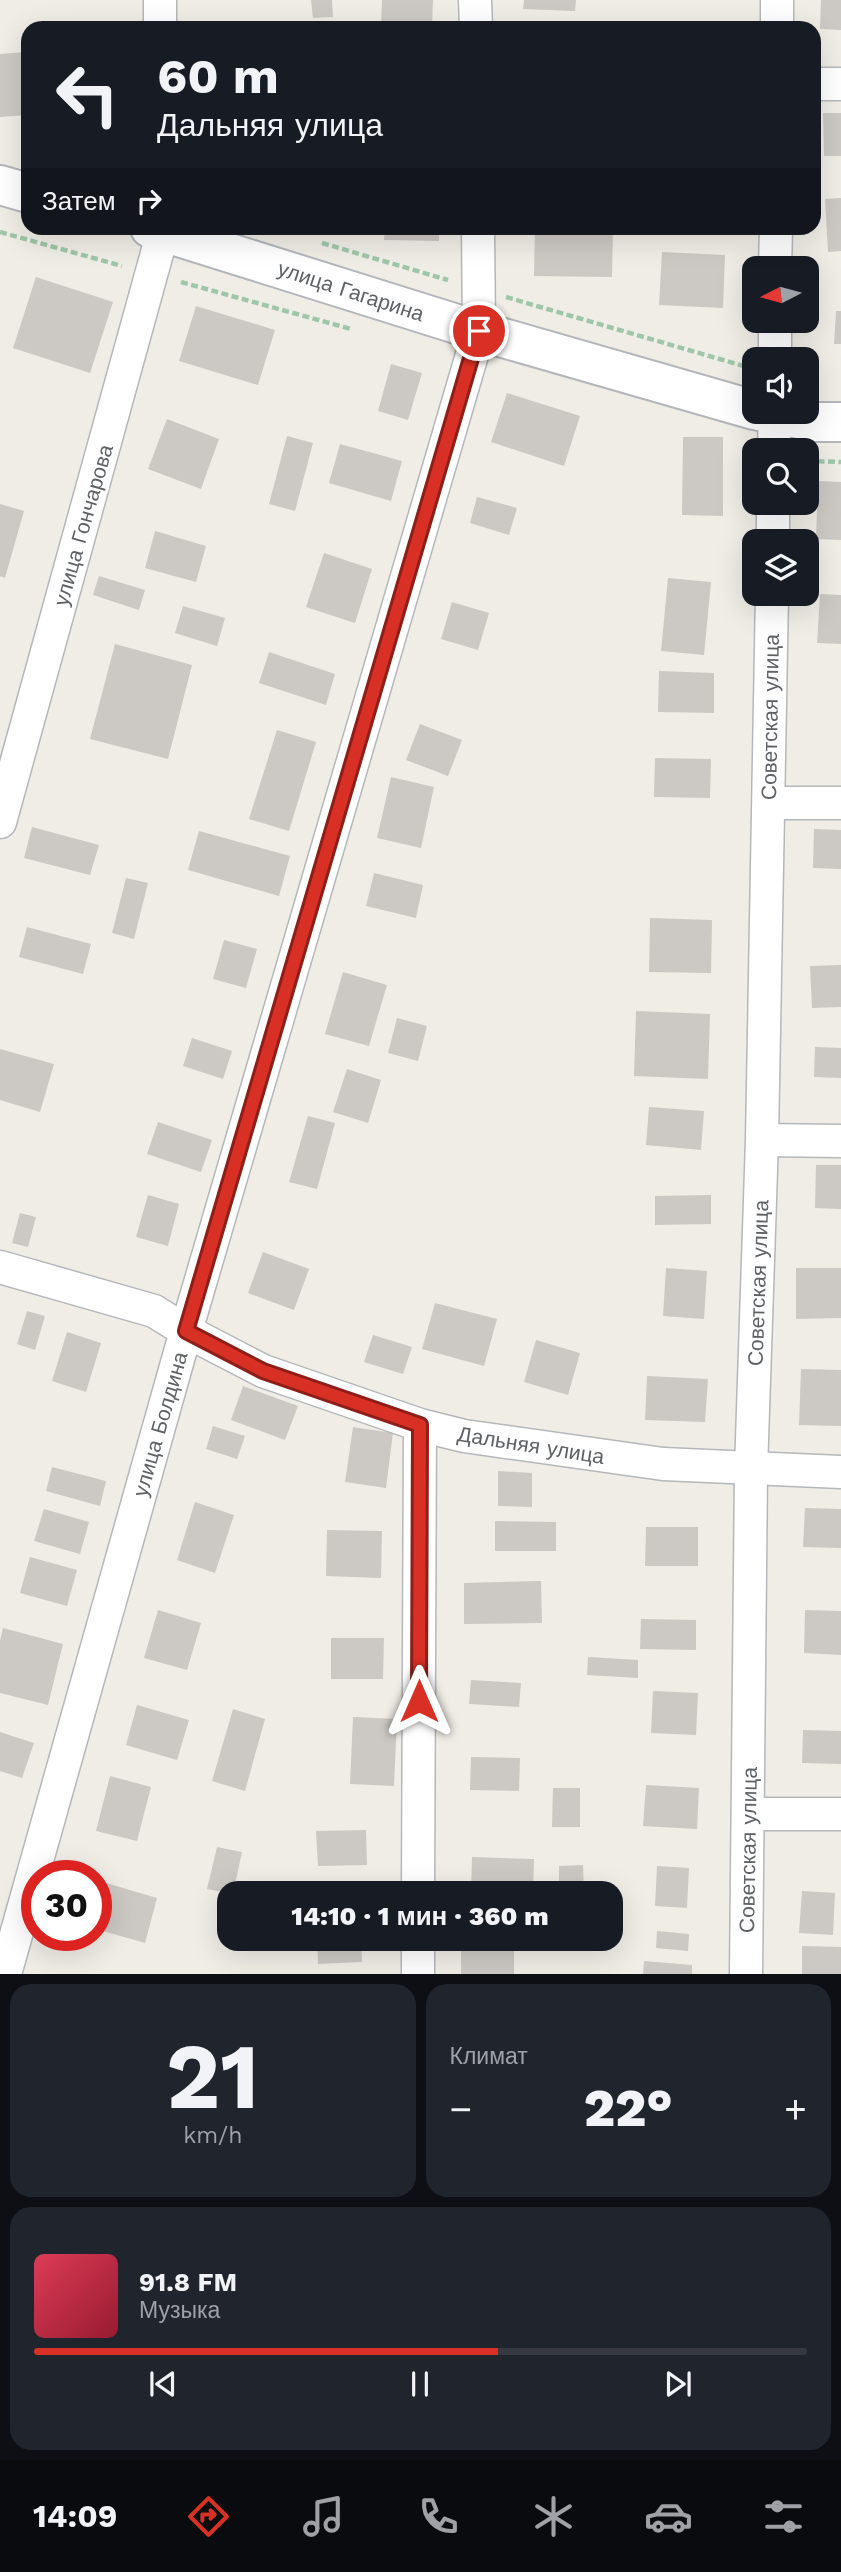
<!DOCTYPE html>
<html lang="ru">
<meta charset="utf-8">
<style>
body{margin:0;font-family:"Work Sans",sans-serif;background:#20242c;color:#f1f3f6;height:100vh;display:flex;flex-direction:column;font-size:26px;white-space:nowrap}
*{box-sizing:border-box;margin:0}
p{font-size:23px;color:#9ea1a6}
.icon{flex:none;width:38px;height:38px;fill:none;stroke:currentColor;stroke-width:2;stroke-linecap:round;stroke-linejoin:round}
.map{position:relative;height:1974px;overflow:hidden}
.side{display:flex;flex-direction:column;gap:10px;padding:10px;background:#0d0f14;flex:1}
.side>*{flex:none}
.banner{position:absolute;left:21px;top:21px;width:800px;height:214px;border-radius:21px;box-shadow:0 7px 28px #0002;background:#171b24;color:#f1f3f6;overflow:hidden}
.needle{width:46px;rotate:264deg}
.controls{position:absolute;left:742px;top:256px;display:grid;gap:14px}
.controls a{display:grid;place-items:center;width:77px;height:77px;border-radius:14px;background:#171b24;box-shadow:0 7px 28px #0002;font-size:35px}
.speed{position:absolute;left:21px;top:1860px;display:flex;gap:14px;font-size:35px;font-weight:700;text-align:center}
.speed>*{display:grid;place-content:center;width:91px;height:91px;border-radius:50%;background:#171b24;box-shadow:0 7px 28px #0002;line-height:1}
.speed .limit{border:10px solid #d22;background:#fff;color:#111}
.pin{position:absolute;display:grid;place-items:center;width:60px;height:60px;color:#fff;margin:-30px;border:4px solid #fff;border-radius:50%;box-shadow:0 2px 7px #0007}
.me{position:absolute;width:77px;margin:-38px;rotate:0deg;stroke-linejoin:round;filter:drop-shadow(0 0 5px #0008)}
.turn{display:flex;align-items:center;gap:24px;height:147px;padding:0 21px;font-size:32px}
.turn .icon{width:91px;height:91px;stroke-width:2.5}
.turn b{display:block;font-size:49px;line-height:60px}
.then{display:flex;align-items:center;height:66px;padding:0 21px;background:#0003;gap:14px;font-size:26px}
.big{font-size:52px;font-weight:800;line-height:1.1}
.side .tile{flex:1;display:flex;flex-direction:column;justify-content:center;gap:10px;min-width:0;padding:0 24px;border-radius:21px;background:#20242c}
.side .dial{align-items:center;gap:0}
.dial b{font-size:91px;line-height:1}
.song{display:flex;align-items:center;gap:21px}
.cover{width:84px;height:84px;border-radius:10px;background:linear-gradient(135deg,hsl(350 70% 55%),hsl(350 70% 35%))}
.played{height:7px;border-radius:4px;background:linear-gradient(90deg,#d93025 60%,#363941 60%)}
.keys{display:flex;justify-content:space-around;direction:ltr}
.heat{display:flex;justify-content:space-between;align-items:center;font-size:38px;direction:ltr}
.side .tiles{flex:1;display:grid;gap:10px;grid-template-columns:1fr 1fr}
.tile:last-child{grid-column:span 2}
.trip{position:absolute;left:217px;top:1881px;width:406px;height:70px;border-radius:21px;background:#171b24;box-shadow:0 7px 28px #0002;font-weight:800;line-height:70px;text-align:center}
.menu{display:flex;height:112px;justify-content:space-around;align-items:center;background:#090b0e;color:#9ea1a6}
.menu .icon{width:49px;height:49px}
.menu .active{color:#d93025}
.menu b{font-size:32px;color:#f1f3f6}
.map>svg:first-child{display:block}
</style>
<div class="map">
<svg width="841" height="1974" viewBox="0 0 841 1974">
<rect width="100%" height="100%" fill="#f0ede7"/>
<path fill="#ccc8c4" d="M311,0H332L333,17L313,18Z
M382,0H433L432,28H381Z
M524,0H576L575,11L523,9Z
M821,0H841V30L820,29Z
M25,52L28,115L0,117V54Z
M823,113H841V156H824Z
M841,198V251L828,252L825,199Z
M385,228H439V241L384,240Z
M535,228H613L612,277L534,276Z
M662,252L725,255L723,308L659,305Z
M36,277L113,302L90,373L13,348Z
M196,306L275,330L258,385L179,361Z
M836,311H841V344H834Z
M391,364L422,373L408,420L378,411Z
M507,393L580,416L564,466L491,442Z
M167,419L219,439L201,489L148,469Z
M287,436L313,443L295,511L269,504Z
M683,437H723V516L682,515Z
M340,444L402,461L391,501L329,483Z
M818,481L841,482V540L816,539Z
M477,497L517,508L509,535L470,523Z
M0,504L24,511L5,578L0,576Z
M155,531L206,546L196,582L145,568Z
M324,553L372,569L355,623L306,607Z
M99,576L145,590L139,610L93,595Z
M668,578L711,582L704,655L661,651Z
M820,594L841,595V644L817,643Z
M452,602L489,613L478,650L441,639Z
M183,606L225,618L217,646L175,633Z
M115,644L192,665L168,759L90,739Z
M269,652L335,674L326,705L259,683Z
M659,671L714,673V713L658,712Z
M420,724L462,740L448,776L406,760Z
M277,730L316,742L289,831L249,819Z
M655,758L711,759L710,798L654,797Z
M391,777L434,787L421,848L377,838Z
M32,827L99,845L90,875L24,858Z
M814,829L841,830V869L813,868Z
M199,831L290,856L279,896L188,870Z
M374,873L423,885L416,918L366,906Z
M126,878L148,883L134,939L112,933Z
M650,918L712,920L711,973L649,972Z
M27,927L91,944L83,974L19,957Z
M224,940L257,949L246,988L213,979Z
M841,965V1007L812,1008L810,966Z
M343,972L387,985L369,1046L325,1034Z
M636,1011L710,1014L708,1079L634,1076Z
M397,1018L427,1026L418,1061L388,1053Z
M192,1038L232,1051L223,1079L183,1066Z
M815,1047L841,1048V1078L814,1077Z
M0,1049L54,1064L40,1112L0,1100Z
M347,1069L381,1080L368,1123L333,1112Z
M649,1107L704,1111L701,1150L646,1145Z
M308,1116L335,1123L317,1189L289,1182Z
M158,1122L212,1140L201,1172L147,1154Z
M816,1165H841V1209L815,1208Z
M148,1195L179,1204L168,1246L136,1237Z
M711,1195V1224L655,1225V1196Z
M20,1213L36,1217L28,1247L12,1243Z
M263,1252L309,1269L294,1310L248,1293Z
M666,1268L707,1271L704,1319L663,1316Z
M796,1268H841V1318L796,1319Z
M435,1303L497,1319L484,1366L422,1349Z
M27,1311L45,1316L35,1350L17,1344Z
M67,1332L101,1343L86,1392L52,1381Z
M373,1335L412,1347L403,1374L364,1362Z
M536,1340L580,1353L568,1395L524,1382Z
M801,1369L841,1370V1426L799,1425Z
M647,1376L708,1379L705,1422L645,1420Z
M243,1386L298,1406L285,1440L231,1420Z
M213,1426L245,1436L237,1459L206,1449Z
M353,1427L393,1433L386,1488L345,1482Z
M52,1467L106,1481L100,1506L46,1491Z
M498,1471L532,1473V1507L498,1506Z
M195,1502L234,1515L215,1573L177,1560Z
M805,1508L841,1509V1548L803,1547Z
M44,1509L89,1522L80,1554L34,1541Z
M495,1521L556,1522V1551H495Z
M646,1527H698V1566H645Z
M327,1530L382,1531L381,1578L326,1576Z
M30,1557L77,1570L67,1606L20,1593Z
M541,1581L542,1623L464,1624V1583Z
M158,1610L201,1623L187,1670L144,1658Z
M805,1610L841,1611V1655L804,1653Z
M641,1619L696,1620V1650L640,1649Z
M3,1628L63,1644L48,1705L0,1693V1641Z
M331,1638H384L383,1679H331Z
M588,1657L638,1660V1678L587,1675Z
M471,1680L521,1683L519,1707L469,1704Z
M653,1691L698,1693L696,1735L651,1733Z
M137,1705L189,1720L177,1760L126,1745Z
M233,1709L265,1719L245,1791L212,1781Z
M353,1717L397,1719L394,1786L350,1784Z
M803,1730L841,1731V1764L802,1763Z
M0,1732L34,1743L22,1778L0,1771Z
M471,1757L520,1758L519,1791L470,1790Z
M110,1776L151,1787L137,1841L96,1831Z
M646,1785L699,1788L697,1829L643,1826Z
M553,1788H580V1827H552Z
M366,1830L367,1865L318,1866L316,1831Z
M217,1847L242,1852L233,1894L207,1889Z
M472,1857L534,1859L533,1893L471,1892Z
M583,1865L584,1894H559V1866Z
M657,1866L689,1868L687,1908L655,1906Z
M96,1880L157,1898L145,1943L96,1929Z
M802,1891L835,1893L833,1935L799,1933Z
M657,1931L689,1934L688,1951L656,1948Z
M317,1939H361L362,1962L318,1964Z
M802,1946L841,1947V1974H802Z
M514,1948V1974H461V1949Z
M644,1961L692,1965V1974H643Z"/>
<g fill="none" stroke-linecap="round" stroke-linejoin="round">
<g stroke="#b4b7bb" stroke-width="35">
<path id="street" d="M160,0V28
M475,0L476,28
M777,28V0
M814,84H841
M775,268L776,228
M775,359V320
M774,450L775,411
M773,541V502
M769,803H841
M0,822L164,228
M762,1140L841,1141
M0,1267L154,1311L186,1331L263,1371L420,1425L464,1436L663,1464L841,1472
M749,1814H841
M418,1894L420,1425
M5,1974L186,1331L479,331L478,228
M418,1974V1939
M746,1974L751,1470L762,1140L772,593"/>
</g>
<g stroke="#b3b6bb" stroke-width="42">
<path id="secondary" d="M0,185L28,193
M150,228L479,331L754,410
M759,411L814,422H841"/>
</g>
<path stroke="#9ec7a7" stroke-width="4.5" stroke-dasharray="7 3.5" stroke-linecap="butt" d="M0,232L122,266
M322,243L448,280
M181,282L351,329
M506,297L747,367
M807,461L841,462"/>
<use href="#street" stroke="#fff" stroke-width="32"/>
<use href="#secondary" stroke="#fff" stroke-width="38"/>
</g>
<g fill="none" stroke-linecap="round" stroke-linejoin="round">
<g stroke="#8d1f18" stroke-width="18">
<path id="route" d="M419,1701L420,1425L263,1371L186,1331L479,331"/>
</g>
<use href="#route" stroke="#d93025" stroke-width="12"/>
</g>
<g text-anchor="middle" dominant-baseline="central" stroke-width="6" stroke-linejoin="round" paint-order="stroke">
<g font-size="21" fill="#5e6266" stroke="#fff">
<text transform="translate(351 291) rotate(18)">улица Гагарина</text>
<text transform="translate(83 525) rotate(-74)">улица Гончарова</text>
<text transform="translate(770 717) rotate(-89)">Советская улица</text>
<text transform="translate(758 1283) rotate(-88)">Советская улица</text>
<text transform="translate(160 1424) rotate(-74)">улица Болдина</text>
<text transform="translate(531 1445) rotate(9)">Дальняя улица</text>
<text transform="translate(748 1850) rotate(-89)">Советская улица</text>
</g>
</g>
</svg>
<div class="controls">
<a><svg class="needle" viewBox="-14 -14 28 28"><path d="M0-13l5 13h-10z" fill="#e53935"/><path d="M0 13l5-13h-10z" fill="#9ea1a6"/></svg></a>
<a><svg class="icon" aria-label="sound" viewBox="0 0 24 24"><path d="M4 9h4l5-4v14l-5-4H4zM17 9q2 3 0 6"/></svg></a>
<a><svg class="icon" aria-label="search" viewBox="0 0 24 24"><circle cx="10" cy="10" r="6"/><path d="M15 15l6 6"/></svg></a>
<a><svg class="icon" aria-label="layers" viewBox="0 0 24 24"><path d="M12 4l9 5-9 5-9-5zM3 14l9 5 9-5"/></svg></a>
</div>
<div class="speed"><div class="limit">30</div></div>
<div class="pin" style="left:479px;top:331px;background:#d93025"><svg class="icon" aria-label="arrive" viewBox="0 0 24 24"><path d="M6 21V4h12l-3 4 3 4H6"/></svg></div>
<svg class="me" style="left:419px;top:1701px" viewBox="-20 -20 40 40"><path d="M0-17L14 15 0 8-14 15z" fill="#d93025" stroke="#fff" stroke-width="4"/></svg>
<div class="trip">14:10 · 1 мин · 360 m</div>
<div class="banner">
<div class="turn"><svg class="icon" aria-label="left" viewBox="0 0 24 24"><path d="M17 20v-9H6M10 6l-5 5 5 5"/></svg><div><b>60 m</b>Дальняя улица</div></div>
<div class="then">Затем<svg class="icon" aria-label="right" viewBox="0 0 24 24"><path d="M7 20v-9h11M14 6l5 5-5 5"/></svg></div>
</div>
</div>
<section class="side">
<div class="tiles">
<div class="tile dial"><b>21</b><p>km/h</p></div>
<div class="tile"><p>Климат</p>
<div class="heat"><a>−</a><b class="big">22°</b><a>+</a></div>
</div>
<div class="tile">
<div class="song"><i class="cover"></i><div><b>91.8 FM</b><p>Музыка</p></div></div>
<div class="played"></div>
<div class="keys"><svg class="icon" aria-label="previous" viewBox="0 0 24 24"><path d="M18 5L8 12l10 7zM5 5v14"/></svg><svg class="icon" aria-label="pause" viewBox="0 0 24 24"><path d="M8 5v14M16 5v14"/></svg><svg class="icon" aria-label="next" viewBox="0 0 24 24"><path d="M6 5l10 7-10 7zM19 5v14"/></svg></div>
</div>
</div>
</section>
<nav class="menu">
<b>14:09</b>
<svg class="icon active" aria-label="directions" viewBox="0 0 24 24"><path d="M12 3l9 9-9 9-9-9zM9 14v-3h6M13 9l2 2-2 2"/></svg>
<svg class="icon" aria-label="music" viewBox="0 0 24 24"><path d="M9 18V5l10-2v13"/><circle cx="6" cy="18" r="3"/><circle cx="16" cy="16" r="3"/></svg>
<svg class="icon" aria-label="phone" viewBox="0 0 24 24"><path d="M5 4h4l2 5-3 2q2 4 5 5l2-3 5 2v4C11 20 4 13 5 4z"/></svg>
<svg class="icon" aria-label="climate" viewBox="0 0 24 24"><path d="M12 3v18M4 7l16 10M4 17L20 7"/></svg>
<svg class="icon" aria-label="car" viewBox="0 0 24 24"><path d="M5 17H2v-5l4-1 3-4h7l3 4 3 1v5h-3M9 17h6M6 11h13"/><circle cx="7" cy="17" r="2"/><circle cx="17" cy="17" r="2"/></svg>
<svg class="icon" aria-label="filters" viewBox="0 0 24 24"><path d="M4 7h16M4 17h16"/><circle cx="9" cy="7" r="2"/><circle cx="15" cy="17" r="2"/></svg>
</nav>
